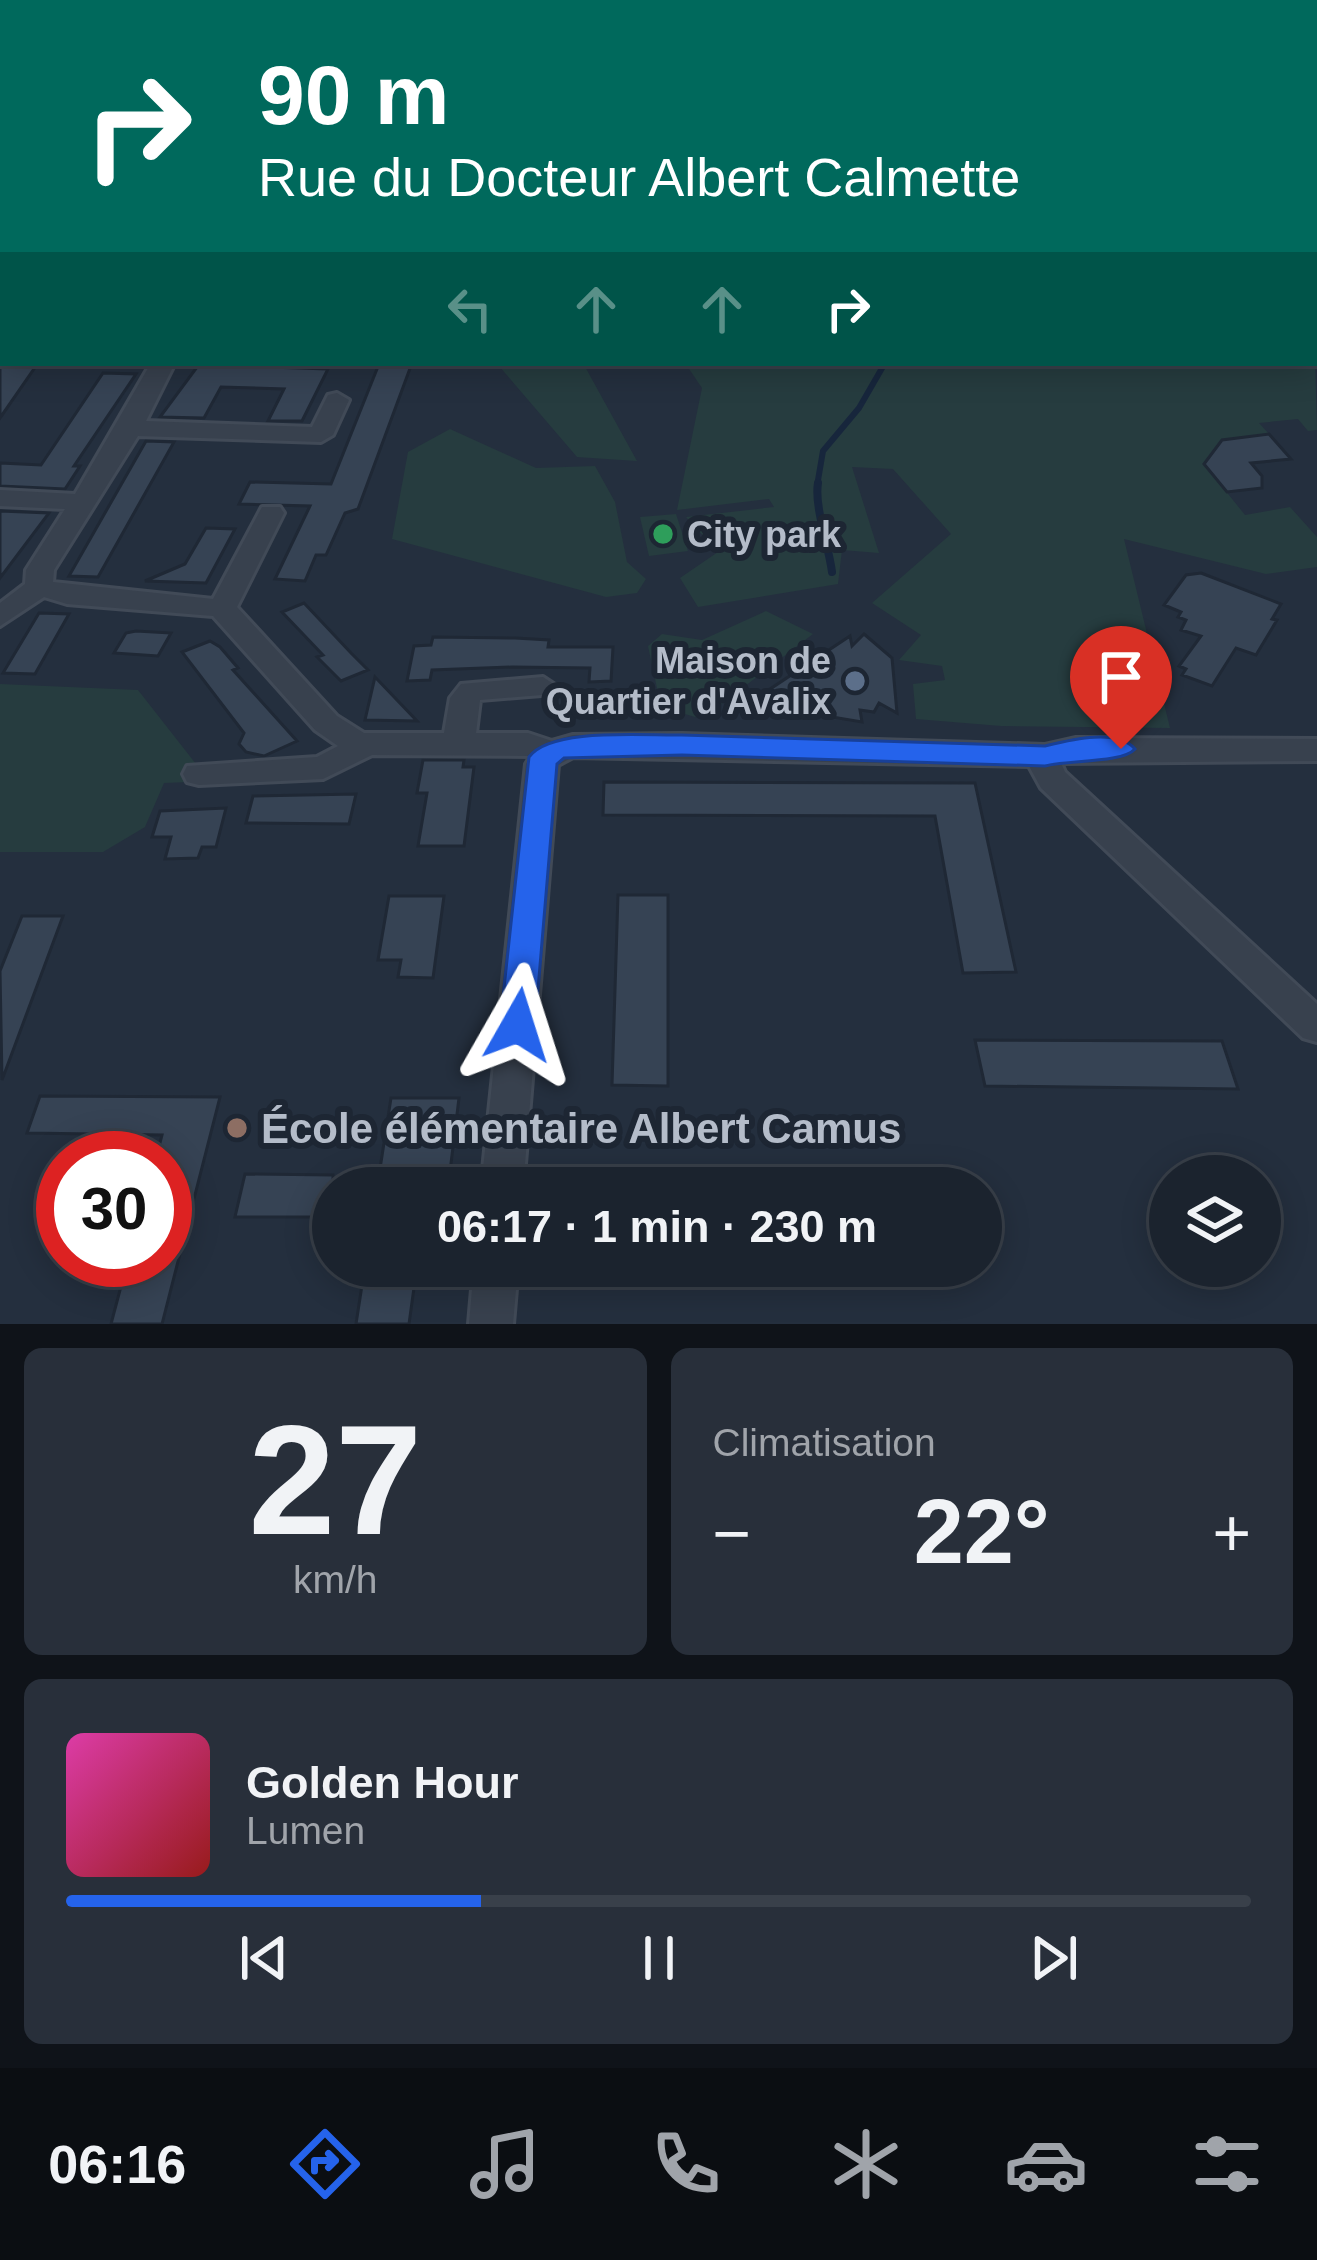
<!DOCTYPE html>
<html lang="fr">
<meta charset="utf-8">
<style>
body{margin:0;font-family:Arial,sans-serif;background:#282f3a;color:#f1f3f6;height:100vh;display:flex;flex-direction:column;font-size:45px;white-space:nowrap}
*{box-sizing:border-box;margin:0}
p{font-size:39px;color:#a0a4aa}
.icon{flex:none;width:66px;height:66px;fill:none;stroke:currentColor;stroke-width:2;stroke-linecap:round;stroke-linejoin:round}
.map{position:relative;height:1324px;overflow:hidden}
.sheet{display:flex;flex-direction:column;gap:24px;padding:24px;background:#0f1319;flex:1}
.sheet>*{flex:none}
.top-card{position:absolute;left:0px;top:0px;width:1317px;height:366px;box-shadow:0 6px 30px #0003,0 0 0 3px #39404a;background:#00695c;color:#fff;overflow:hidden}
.fabs{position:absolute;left:1149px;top:1155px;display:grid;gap:24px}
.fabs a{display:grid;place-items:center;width:132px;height:132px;border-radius:50%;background:#1b232e;box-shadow:0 6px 30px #0003,0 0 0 3px #39404a;font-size:60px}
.speed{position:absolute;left:36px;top:1131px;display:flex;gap:24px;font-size:60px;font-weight:700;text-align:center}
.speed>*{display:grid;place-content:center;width:156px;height:156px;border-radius:50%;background:#1b232e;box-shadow:0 6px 30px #0003,0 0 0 3px #39404a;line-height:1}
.speed .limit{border:18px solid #d22;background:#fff;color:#111}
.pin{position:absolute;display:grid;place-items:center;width:102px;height:102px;color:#fff;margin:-123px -51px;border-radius:50% 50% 50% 0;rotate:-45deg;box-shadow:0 0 12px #0007}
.pin .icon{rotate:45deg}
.me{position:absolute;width:132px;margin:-66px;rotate:6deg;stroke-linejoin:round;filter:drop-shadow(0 0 9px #0008)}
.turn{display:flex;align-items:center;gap:42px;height:252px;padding:0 60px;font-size:54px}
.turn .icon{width:156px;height:156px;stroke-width:2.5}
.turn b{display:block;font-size:84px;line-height:102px}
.lanes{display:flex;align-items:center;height:114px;padding:0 60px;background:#0003;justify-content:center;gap:60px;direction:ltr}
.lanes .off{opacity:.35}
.big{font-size:90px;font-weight:600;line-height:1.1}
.sheet .tile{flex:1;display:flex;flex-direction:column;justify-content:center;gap:18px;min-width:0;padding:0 42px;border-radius:18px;background:#282f3a}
.sheet .dial{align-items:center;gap:0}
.dial b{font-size:156px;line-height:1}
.song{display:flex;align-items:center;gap:36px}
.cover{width:144px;height:144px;border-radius:18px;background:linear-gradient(135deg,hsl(320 70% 55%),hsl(0 70% 35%))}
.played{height:12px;border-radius:6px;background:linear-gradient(90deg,#2563eb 35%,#39404a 35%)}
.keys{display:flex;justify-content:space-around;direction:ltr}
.heat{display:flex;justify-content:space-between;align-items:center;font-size:66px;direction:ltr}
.sheet .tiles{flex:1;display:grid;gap:24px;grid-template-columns:1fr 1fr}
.tile:last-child{grid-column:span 2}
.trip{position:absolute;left:312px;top:1167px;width:690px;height:120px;border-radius:60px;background:#1b232e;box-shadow:0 6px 30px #0003,0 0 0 3px #39404a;font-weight:600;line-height:120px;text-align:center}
.tab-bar{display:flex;height:192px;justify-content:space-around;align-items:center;background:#0b0e12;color:#a0a4aa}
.tab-bar .icon{width:84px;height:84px}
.tab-bar .on{color:#2563eb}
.tab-bar b{font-size:54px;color:#f1f3f6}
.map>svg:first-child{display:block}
</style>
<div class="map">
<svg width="1317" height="1324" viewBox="0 0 1317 1324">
<rect width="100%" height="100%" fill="#242f3e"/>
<path fill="#263c3f" d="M1314,317L1317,430L1308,431L1298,419L1259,423L1269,434L1222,440L1204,464L1245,515L1290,507L1317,537V567L1266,574L1124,539L1170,728L1001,726L916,719L913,684L945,680L942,666L899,660L921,635L872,603L951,534L893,469L852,467L879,553L842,550L838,584L698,607L680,578L718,552L686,517L774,507L769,499L677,510L702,388L685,363H1314Z
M484,363H583L637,461L577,457L499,366Z
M450,429L536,468L595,466L615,502L627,562L646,579L637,593L606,597L392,539L408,452Z
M676,514L688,551L649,556L640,517Z
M766,611L813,634L702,719L661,707L648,646L662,634L702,640Z
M0,684L138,690L196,764L189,782L164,783L145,827L103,852H0Z"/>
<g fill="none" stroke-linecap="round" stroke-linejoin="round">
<path stroke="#17263c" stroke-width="6" d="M817,486L823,451L859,408L885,363"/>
<path stroke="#17263c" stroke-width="8" d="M818,483C814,506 829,547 832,572"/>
</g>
<path fill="#364354" stroke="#1f2835" stroke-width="3" d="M0,363H38L0,418Z
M200,363L235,366L328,369L302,421H268L284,389L221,387L204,418L160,417Z
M412,363L358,509L345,513L326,555H316L305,581L275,579L310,506L239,504L250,482L331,484L379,364Z
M103,373L136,374L74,466H80L65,489L0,486V463L41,465Z
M1269,434L1291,459L1251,463L1262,476V488L1227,492L1204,464L1222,440Z
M146,441L174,442L98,577L69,576Z
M0,511L49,513L0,578Z
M206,528L235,529L206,583L145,581L185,564Z
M1201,573L1281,604L1272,619L1277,620L1256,655L1236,648L1212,686L1182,675L1186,669L1179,666L1201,636L1181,630L1186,620L1178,617L1181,612L1164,605L1186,575Z
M304,603L351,653L368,670L341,681L317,657L323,655L282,612Z
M39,613L69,614L35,674L3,673Z
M136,631L171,633L158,656L114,653L126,633Z
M864,634L892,658L897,713L879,703L874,712L860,710L862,722L749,703L850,636L852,646Z
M433,637L515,638L549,640L548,647H613L611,681L589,682L590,668L512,667L432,670L430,680L407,681L414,646L431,645Z
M210,641L220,647L238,668L233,670L297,741L264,756L246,752L239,744L244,733L182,652Z
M375,677L417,721L365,720Z
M423,760H464L463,767H474L464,846H418L427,793H417Z
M604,782L975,783L1016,972L963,973L935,816L603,815Z
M356,794L349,824L246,823L253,796Z
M226,808L216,847H202L198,858L165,859L171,837H152L160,811Z
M618,895H668V1086L612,1085Z
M389,896H444L433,978L398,977L401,960H378Z
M22,916H63L2,1080L0,971Z
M975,1040L1222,1041L1238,1089L985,1086Z
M40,1096L220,1097L162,1324H111L128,1260H165V1158H156L162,1135L27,1133Z
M391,1098H459L448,1188H377Z
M245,1174L333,1175V1217H235Z
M365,1266H417L409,1324H356Z"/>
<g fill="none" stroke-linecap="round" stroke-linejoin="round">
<g stroke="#414a57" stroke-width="6">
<path id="minor" d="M185,0H203L204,3H184Z
M291,0H319L322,3H294Z
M391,0H430L388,3Z
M516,0H532L535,3H519Z
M590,0H627L630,3H587Z
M1314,131H1317V142H1314Z
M1314,180L1317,181V193L1314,192Z
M3,342V356L0,357V343Z
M151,363H175L146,421L312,427L328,395L337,393L349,400L333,435L321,442L138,436L54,570L53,582L213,599L262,507H280L284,513L237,607L337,716L364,733H444L450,698L461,684L543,677L558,687L554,694L480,700L476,733H528L552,741L573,735L682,734L1045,745L1076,738L1317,739V761L1061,763L1065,772L1317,1004V1042L1303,1038L1041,788L1029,766L573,757L558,765L523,1188H481L526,764L531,756L372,755L323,779L199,785L187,782L183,774L187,766L317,757L338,746L315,730L213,616L67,604L44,597L0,626V603L25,584L26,570L65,509L0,506V490L75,494Z
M474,1266H518L513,1324H469Z"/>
</g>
<g stroke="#414a57" stroke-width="6">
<path id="tertiary" d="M1314,146H1317V160H1314Z
M3,191V206L0,207V192Z"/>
</g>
<g stroke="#414a57" stroke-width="6">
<path id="secondary" d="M62,0H84L61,3Z
M3,76V95L0,96V77Z
M0,114H3L0,134Z"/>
</g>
<use href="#minor" fill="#38414e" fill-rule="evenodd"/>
<use href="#tertiary" fill="#38414e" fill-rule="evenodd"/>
<use href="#secondary" fill="#465061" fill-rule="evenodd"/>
</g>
<path fill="#2563eb" stroke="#184099" stroke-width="3" d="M682,735L1045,746C1070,740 1117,728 1135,749C1123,763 1068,760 1045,766L682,755L564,758L557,764L535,1025L530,1035L518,1039L506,1035L500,1025L529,757C551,727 645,736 682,735Z"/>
<circle fill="#2e9e5b" stroke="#1d2633" stroke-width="4.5" cx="663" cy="534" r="12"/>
<circle fill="#5c6f8a" stroke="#1d2633" stroke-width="4.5" cx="855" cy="681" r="12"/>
<circle fill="#8d6e63" stroke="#1d2633" stroke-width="4.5" cx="237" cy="1128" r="12"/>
<g text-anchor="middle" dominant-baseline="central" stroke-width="12" stroke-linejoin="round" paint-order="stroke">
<g font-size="36" font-weight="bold" fill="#b4bcc9" stroke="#1d2633" text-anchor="start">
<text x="687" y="534">City park</text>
<text x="831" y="660" text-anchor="end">Maison de<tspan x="831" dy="41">Quartier d'Avalix</tspan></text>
</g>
<g font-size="42" font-weight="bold" fill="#b4bcc9" stroke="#1d2633" text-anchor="start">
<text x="261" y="1128">École élémentaire Albert Camus</text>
</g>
</g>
</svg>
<div class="fabs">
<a><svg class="icon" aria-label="layers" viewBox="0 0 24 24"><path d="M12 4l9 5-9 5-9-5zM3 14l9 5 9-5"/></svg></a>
</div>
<div class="speed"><div class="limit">30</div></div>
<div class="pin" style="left:1121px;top:749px;background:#d93025"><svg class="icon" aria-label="arrive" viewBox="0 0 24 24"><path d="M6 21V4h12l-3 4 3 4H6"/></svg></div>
<svg class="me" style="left:518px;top:1025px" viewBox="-20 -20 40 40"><path d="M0-17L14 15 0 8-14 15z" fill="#2563eb" stroke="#fff" stroke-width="4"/></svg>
<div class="trip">06:17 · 1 min · 230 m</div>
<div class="top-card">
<div class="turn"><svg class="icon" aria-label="right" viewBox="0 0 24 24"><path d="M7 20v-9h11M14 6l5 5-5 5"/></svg><div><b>90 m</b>Rue du Docteur Albert Calmette</div></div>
<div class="lanes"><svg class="icon off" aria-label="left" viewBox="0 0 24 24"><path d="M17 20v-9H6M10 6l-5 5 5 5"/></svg><svg class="icon off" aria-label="ahead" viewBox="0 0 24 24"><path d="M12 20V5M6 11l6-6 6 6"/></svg><svg class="icon off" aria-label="ahead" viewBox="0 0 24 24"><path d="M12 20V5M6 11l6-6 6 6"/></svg><svg class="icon" aria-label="right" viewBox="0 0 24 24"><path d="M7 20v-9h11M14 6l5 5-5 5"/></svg></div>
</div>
</div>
<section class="sheet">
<div class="tiles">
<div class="tile dial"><b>27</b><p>km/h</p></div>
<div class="tile"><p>Climatisation</p>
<div class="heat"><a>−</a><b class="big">22°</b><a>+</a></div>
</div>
<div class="tile">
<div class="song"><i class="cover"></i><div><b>Golden Hour</b><p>Lumen</p></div></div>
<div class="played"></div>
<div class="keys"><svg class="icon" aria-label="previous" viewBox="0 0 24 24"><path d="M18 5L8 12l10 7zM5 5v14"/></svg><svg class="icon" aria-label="pause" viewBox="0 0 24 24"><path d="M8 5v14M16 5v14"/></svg><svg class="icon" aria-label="next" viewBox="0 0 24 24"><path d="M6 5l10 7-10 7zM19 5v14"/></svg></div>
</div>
</div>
</section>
<nav class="tab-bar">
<b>06:16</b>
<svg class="icon on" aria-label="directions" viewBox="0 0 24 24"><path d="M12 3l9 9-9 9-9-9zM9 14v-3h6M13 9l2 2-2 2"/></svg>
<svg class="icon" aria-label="music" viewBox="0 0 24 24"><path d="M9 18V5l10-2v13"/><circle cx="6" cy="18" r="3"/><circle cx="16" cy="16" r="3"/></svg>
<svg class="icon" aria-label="phone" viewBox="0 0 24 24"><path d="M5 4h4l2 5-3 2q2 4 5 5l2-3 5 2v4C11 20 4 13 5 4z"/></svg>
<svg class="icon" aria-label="climate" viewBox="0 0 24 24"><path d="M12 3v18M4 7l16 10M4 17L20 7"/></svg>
<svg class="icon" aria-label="car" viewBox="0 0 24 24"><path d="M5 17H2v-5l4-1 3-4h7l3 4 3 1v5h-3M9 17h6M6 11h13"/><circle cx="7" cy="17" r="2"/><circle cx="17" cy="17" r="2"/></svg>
<svg class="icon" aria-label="filters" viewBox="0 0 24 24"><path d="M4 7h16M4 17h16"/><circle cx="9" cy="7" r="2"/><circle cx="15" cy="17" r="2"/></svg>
</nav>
